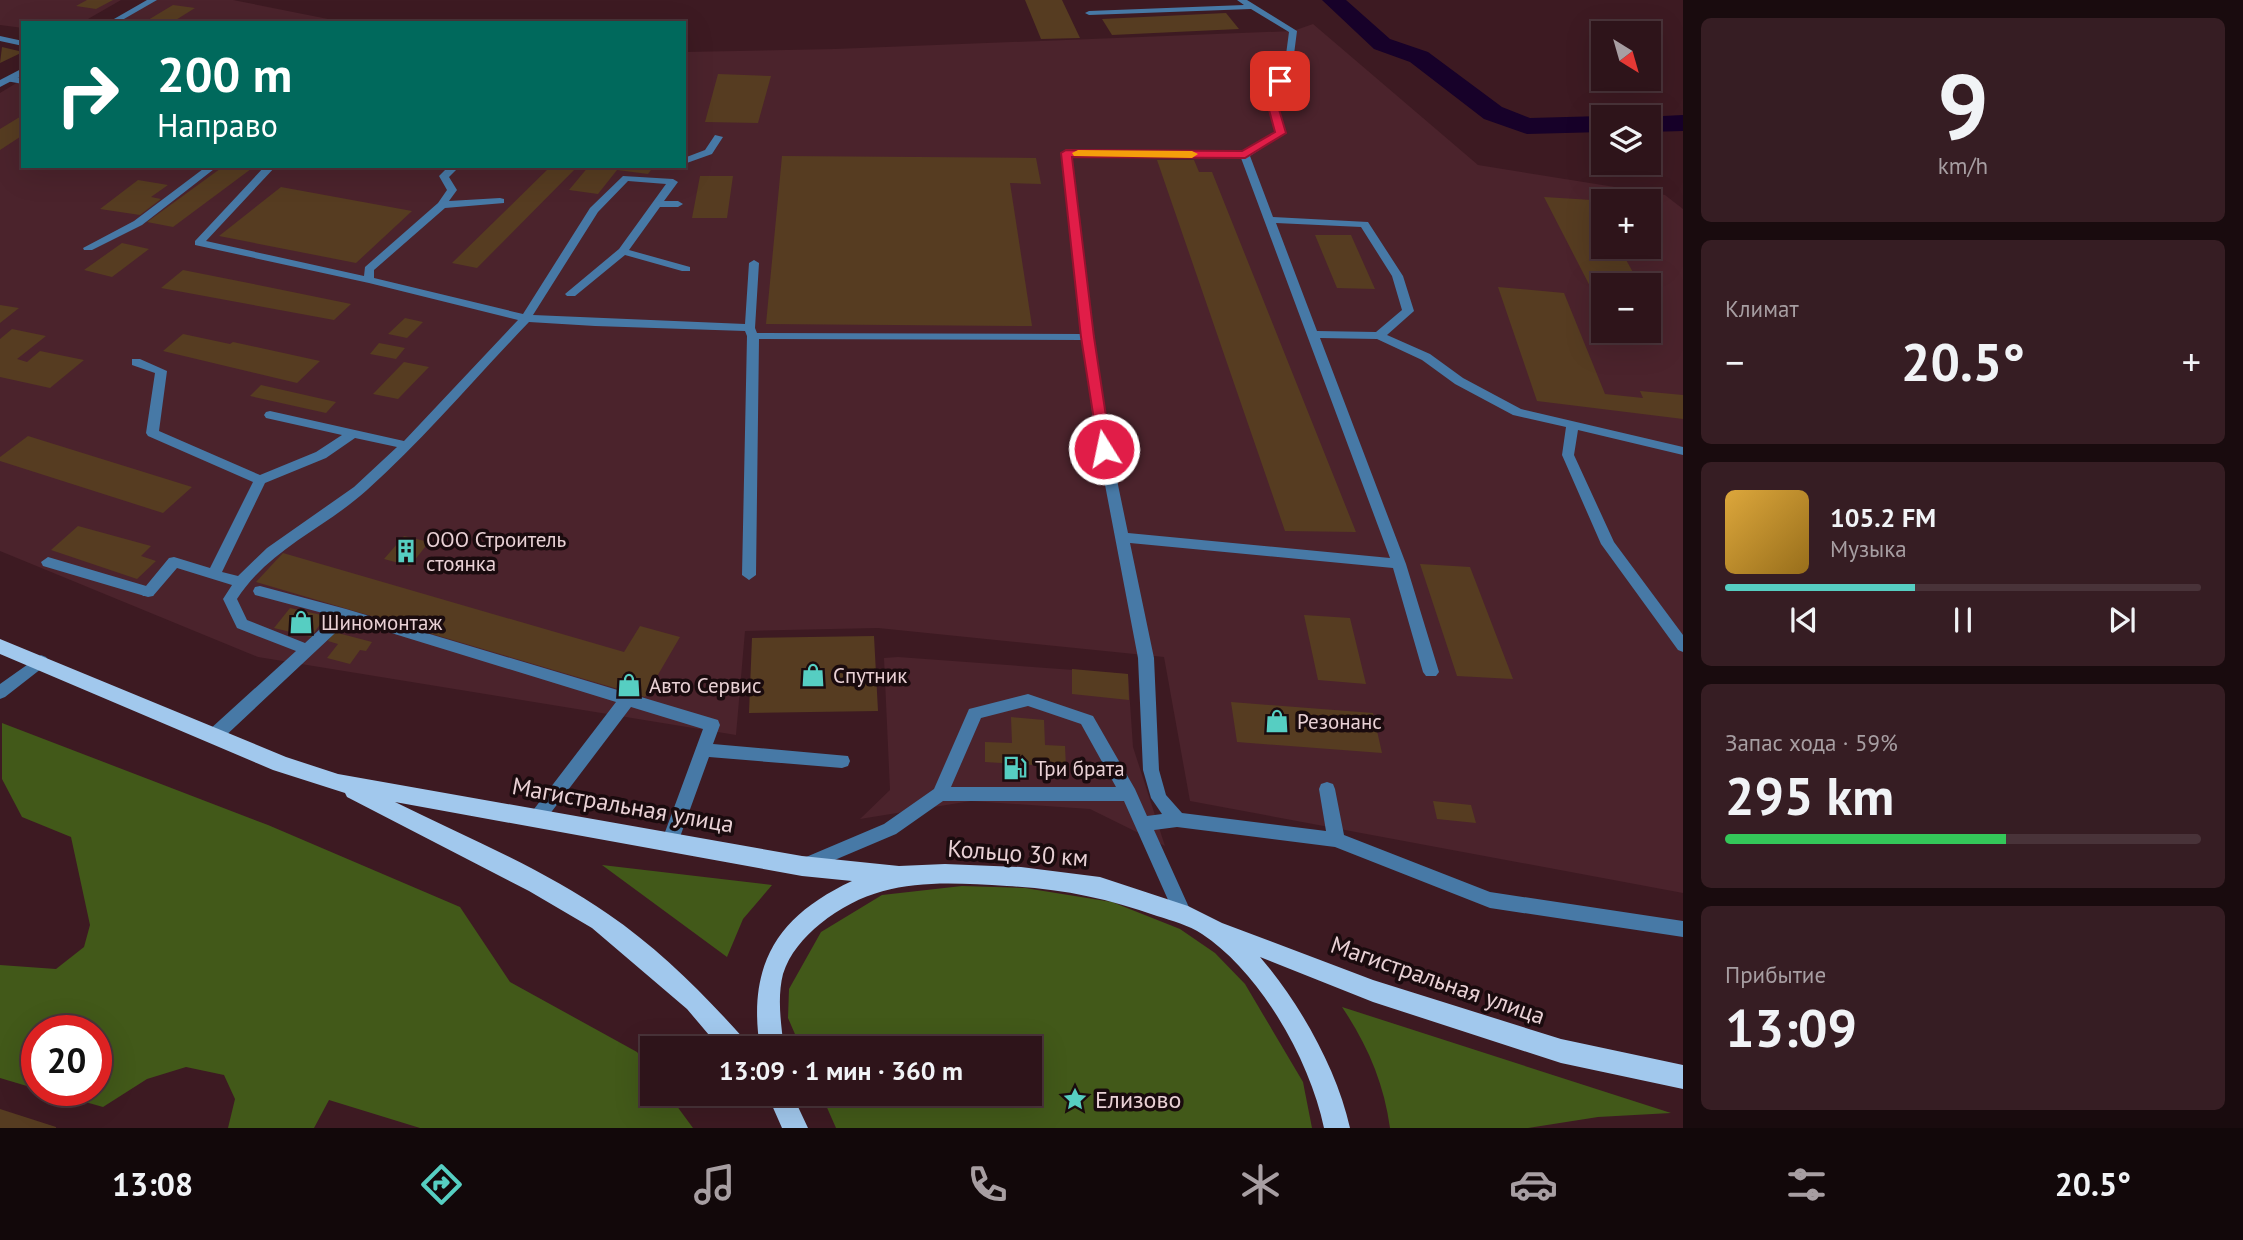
<!DOCTYPE html>
<html lang="ru">
<meta charset="utf-8">
<style>
body{margin:0;font-family:"PT Sans",sans-serif;background:#361d23;color:#f1f3f6;height:100vh;display:flex;flex-direction:column;font-size:26px;white-space:nowrap}
*{box-sizing:border-box;margin:0}
p{font-size:23px;color:#a79ea2}
.icon{flex:none;width:38px;height:38px;fill:none;stroke:currentColor;stroke-width:2;stroke-linecap:round;stroke-linejoin:round}
.map{position:relative;flex:1;overflow:hidden}
.drawer{display:flex;flex-direction:column;gap:18px;padding:18px;background:#190b0e;width:560px}
.drawer>*{flex:none}
.guide{position:absolute;left:21px;top:21px;width:665px;height:147px;border-radius:0px;box-shadow:0 7px 28px #0002,0 0 0 2px #493339;background:#00695c;color:#fff;overflow:hidden}
.needle{width:46px;rotate:143deg}
.buttons{position:absolute;left:1591px;top:21px;display:grid;gap:14px}
.buttons a{display:grid;place-items:center;width:70px;height:70px;border-radius:0px;background:#2e141a;box-shadow:0 7px 28px #0002,0 0 0 2px #493339;font-size:35px}
.speed{position:absolute;left:21px;top:1015px;display:flex;gap:14px;font-size:35px;font-weight:700;text-align:center}
.speed>*{display:grid;place-content:center;width:91px;height:91px;border-radius:50%;background:#2e141a;box-shadow:0 7px 28px #0002,0 0 0 2px #493339;line-height:1}
.speed .limit{border:10px solid #d22;background:#fff;color:#111}
.pin{position:absolute;display:grid;place-items:center;width:60px;height:60px;color:#fff;margin:-30px;border-radius:14px;box-shadow:0 4px 10px #0006}
.me{position:absolute;width:77px;margin:-38px;rotate:350deg;stroke-linejoin:round;filter:drop-shadow(0 0 5px #0008)}
.turn{display:flex;align-items:center;gap:24px;height:147px;padding:0 21px;font-size:32px}
.turn .icon{width:91px;height:91px;stroke-width:2.5}
.turn b{display:block;font-size:49px;line-height:60px}
.big{font-size:52px;font-weight:800;line-height:1.1}
.drawer .widget{flex:1;display:flex;flex-direction:column;justify-content:center;gap:10px;min-width:0;padding:0 24px;border-radius:10px;background:#361d23}
.drawer .dial{align-items:center;gap:0}
.dial b{font-size:91px;line-height:1}
.song{display:flex;align-items:center;gap:21px}
.cover{width:84px;height:84px;border-radius:10px;background:linear-gradient(135deg,hsl(40 70% 55%),hsl(40 70% 35%))}
.played{height:7px;border-radius:4px;background:linear-gradient(90deg,#56cec2 40%,#493339 40%)}
.keys{display:flex;justify-content:space-around;direction:ltr}
.heat{display:flex;justify-content:space-between;align-items:center;font-size:38px;direction:ltr}
.charge{height:10px;border-radius:5px;background:linear-gradient(90deg,#34c759 59%,#493339 0)}
.trip{position:absolute;left:640px;top:1036px;width:402px;height:70px;border-radius:0px;background:#2e141a;box-shadow:0 7px 28px #0002,0 0 0 2px #493339;font-weight:800;line-height:70px;text-align:center}
.dock{display:flex;height:112px;justify-content:space-around;align-items:center;background:#12080a;color:#a79ea2}
.dock .icon{width:49px;height:49px}
.dock .active{color:#56cec2}
.dock b{font-size:32px;color:#f1f3f6}
main{display:flex;flex:1;min-height:0}
.map>svg:first-child{display:block}
</style>
<main>
<div class="map">
<svg width="1683" height="1128" viewBox="0 0 1683 1128">
<rect width="100%" height="100%" fill="#3d1a22"/>
<path fill="#4b232c" fill-rule="evenodd" d="M0,0H121L81,23H23V28L0,25Z
M155,0H233L348,23H117Z
M1313,24L1478,165L1665,195L1683,209V893L1190,801L1164,657L878,628L745,631L736,735L258,657L0,551V93L23,79V166H684V52L835,49L1293,31ZM1603,201H1648V247H1603ZM1603,285H1648V331H1603Z
M898,657L1128,674L1133,747L1165,846L1090,809L971,801L860,819L890,790L884,658Z"/>
<path fill="#425919" d="M2,723L268,825L460,907L510,982L637,1052L653,1073V1094H668L693,1128H420L329,1100L314,1128H228L235,1099L224,1075L186,1067L147,1079L103,1107L43,1090H96V1031H37V1089L0,1078V965L56,969L84,947L90,925L71,837L22,817L2,779Z
M602,865L772,885L743,919L727,957Z
M962,886L1025,888L1112,902L1180,929L1215,953L1245,984L1303,1082L1312,1128H836L821,1094H1031V1048H801L788,1018L789,989L821,932L882,895Z
M1342,1007L1671,1113L1598,1117L1528,1128H1390C1384,1083 1367,1044 1342,1007Z"/>
<g fill="none" stroke-linecap="round" stroke-linejoin="round">
<path fill="#170129" fill-rule="evenodd" d="M1322,0H1346L1390,39L1428,52L1502,107L1530,118L1603,116L1608,117H1603V132L1527,134L1484,119L1410,62L1374,49Z
M1683,115V131L1648,132V117H1643Z"/>
</g>
<path fill="#563c21" d="M87,0H113L96,9L76,6Z
M1025,0H1062L1080,38L1041,39Z
M173,5L195,8L171,23H143Z
M1226,13L1239,29L1112,35L1102,19Z
M2,47L23,52L0,63Z
M718,74L771,76L758,123L705,122Z
M23,115V135L0,150V129Z
M782,156L1036,158L1041,184L1010,183L1032,326L766,324Z
M1157,160H1194L1199,172H1212L1356,532L1285,531Z
M224,166H255L173,227L147,222Z
M551,166H578L477,268L452,263Z
M589,166H654L648,174L617,170L598,194L569,190Z
M700,176H733L727,218H692Z
M138,180L168,185L151,197L161,199L140,215L100,209Z
M281,187L412,211L356,263L219,236Z
M1544,197L1592,200L1603,219V247H1619L1640,285H1603V295L1594,294Z
M1315,235H1351L1375,289L1337,288Z
M122,243L149,249L112,277L84,270Z
M183,270L263,286L351,304L334,320L161,288Z
M1498,287L1564,293L1605,394L1643,398L1640,391L1683,395V419L1537,401Z
M0,305L19,308L0,323Z
M405,318L423,322L407,338L388,334Z
M12,329L46,336L17,359L27,362L40,351L84,360L50,388L0,377V339Z
M183,334L230,344L233,342L320,361L297,383L163,351Z
M379,343L405,348L396,359L370,354Z
M404,362L429,367L398,399L373,394Z
M261,385L336,402L326,413L250,396Z
M28,436L192,487L163,513L0,461V457Z
M78,526L151,546L141,556L156,561L137,579L51,550Z
M404,536L429,542L410,566L384,559Z
M283,553L624,652L640,626L680,637L645,697L256,582Z
M1420,564L1470,567L1513,679L1457,676Z
M290,608L326,616L311,637L274,628Z
M1304,615L1350,618L1366,684L1318,680Z
M334,632L372,642L366,651L360,650L350,664L327,658L338,644L328,641Z
M874,636L878,711L749,713L752,638Z
M1072,669L1128,674L1129,700L1072,694Z
M1231,702L1373,713L1382,753L1237,742Z
M1011,717L1044,720L1045,745L1065,746L1066,767L985,762V742L1012,743Z
M1433,801L1471,805L1476,823L1437,819Z
M0,1109L56,1127V1128H0Z"/>
<g fill="none" stroke-linecap="round" stroke-linejoin="round">
<path fill="#4779a6" fill-rule="evenodd" d="M1237,0H1247L1297,31L1293,62L1275,99L1285,133L1250,156L1273,217L1368,222L1403,276L1414,311L1387,335L1430,354L1463,378L1521,409L1683,447V455L1578,430L1574,455L1614,542L1683,635V652L1678,650L1601,544L1562,455L1566,427L1513,415L1455,384L1422,360L1377,339L1320,338L1406,564L1439,672L1436,676H1426L1423,672L1393,568L1130,543L1154,658L1159,770L1166,795L1182,813L1326,831L1319,789L1321,784L1327,782L1333,784L1335,789L1344,835L1490,892L1683,921V937L1490,908L1335,847L1177,827L1154,830L1192,914L1189,920L1183,922L1177,920L1124,801H943L896,834L811,870L805,873L799,870L796,865L799,860L884,824L934,789L969,709L1028,694L1093,716L1135,789L1147,816L1162,814L1151,798L1143,770L1138,658L1094,427L1083,340L759,339L756,575L749,580L742,575L747,336L745,331L595,326L529,322C475,378 425,438 367,490C324,529 269,549 237,599L247,620L305,643L334,616L255,595L253,591L255,587L260,586L346,609L718,720L720,725L713,744L848,756L850,761L848,766L842,768L709,757L676,848L670,850L664,848L661,843L703,729L631,707L543,823L537,825L531,823L529,818L531,813L616,702L349,620L221,740L215,741L209,740L207,735L209,730L296,651L237,628L223,599L232,585L177,568L153,596H143L141,592L169,558L174,557L210,568L253,482L148,436L146,433L155,373L132,365V359H140L167,371L159,431L260,475L316,452L342,435L266,418L264,415L266,412L270,411L404,441L518,320L369,283L195,245V241L265,166H276L206,241L364,276L365,267L438,203L447,190L439,176L449,166H460L449,177L457,190L449,201L500,198L504,199V203L445,208L374,270V278L523,314L590,208L623,176L673,179L678,182L664,201H678L683,204L678,207H660L629,250L690,267V271H682L625,255L575,296H567L565,294L619,249L666,184L628,181L598,212L533,315L745,324L749,263L754,260L759,263L755,328L757,333L1083,334L1061,153L1066,150L1243,152L1275,132L1267,99L1285,62L1289,32L1251,9L1089,15L1085,13L1089,11L1244,5ZM1071,156L1241,158L1390,558L1128,533L1106,427ZM1276,223L1361,227L1392,276L1402,310L1376,332L1317,331ZM355,438L397,447L354,487L267,548L238,576L222,572L265,483L326,458ZM1028,706L1081,724L1116,787H951L981,718Z
M9,76L23,78V84L6,81L5,79Z
M715,135L723,137L712,154L684,164V158L705,150Z
M207,166H218L142,225L92,250H84L83,248L134,221Z
M41,655L46,657L49,661L46,665L5,697L0,699V684Z"/>
<path fill="#4779a6" fill-rule="evenodd" d="M147,0H157L117,23H107Z
M0,36L23,41V46L0,41Z
M48,557L153,588L155,592L153,596L148,597L43,566L41,562Z"/>
<path fill="#4779a6" fill-rule="evenodd" d="M23,68V75L0,87V80Z"/>
<path fill="#a1c8ed" fill-rule="evenodd" d="M0,639L286,757L338,774L802,856L899,866L945,864L1021,867L1100,877L1188,906L1222,923L1373,980L1561,1039L1683,1065V1089L1561,1063L1373,1002L1260,957C1299,1002 1337,1069 1350,1128H1324C1310,1060 1260,972 1202,934C1188,925 1173,921 1157,916C1106,898 1062,889 1007,886C938,882 878,877 820,924C804,937 789,954 783,974C777,998 781,1024 784,1048H760C747,965 777,916 852,881L802,876L395,802C466,837 543,869 608,914C658,948 704,994 745,1040L748,1048H720L687,1009L592,928L529,891L347,797L345,793L273,770L0,654Z
M767,1094H792L808,1128H782Z"/>
</g>
<path fill="#e11d48" stroke="#92132f" stroke-width="2" d="M1280,78L1285,81L1276,99L1286,133L1245,158L1072,157L1094,337L1111,449L1104,453L1099,452L1081,337L1061,153L1066,150L1242,151L1275,132L1266,99L1275,81Z"/>
<path fill="#f59e0b" d="M1078,150L1192,151L1198,154L1192,158L1074,156L1072,153Z"/>
<defs>
<g id="building-bare" transform="scale(1.89)"><path d="M-4-6H4V6H1V3H-1V6H-4ZM-2.5-4.3h1.7v1.8h-1.7ZM.8-4.3h1.7v1.8H.8ZM-2.5-1h1.7V.8h-1.7ZM.8-1h1.7V.8H.8Z" fill="#56cec2" stroke="#1a0b0e" stroke-width="2.5" paint-order="stroke"/></g>
<g id="shop-bare" transform="scale(1.89)"><path d="M-5-2.5h2.3a2.7 3.5 0 0 1 5.4 0H5L5.5 6h-11ZM-1.5-2.5h3a1.5 2.3 0 0 0-3 0Z" fill="#56cec2" stroke="#1a0b0e" stroke-width="2.5" paint-order="stroke"/></g>
<g id="fuel-bare" transform="scale(1.89)"><path d="M-5.5-6h7V0h2V4h1.3V-2.5L3-4.5l.8-.8L6-3V5H2.5V1h-1V6h-7ZM-4.2-4.7v3.2H.2V-4.7Z" fill="#56cec2" stroke="#1a0b0e" stroke-width="2.5" paint-order="stroke"/></g>
<g id="sight-bare" transform="scale(1.89)"><path d="M0-6L1.8-2.2L6-1.7L2.9 1.2L3.7 5.4L0 3.3L-3.7 5.4L-2.9 1.2L-6-1.7L-1.8-2.2Z" fill="#56cec2" stroke="#1a0b0e" stroke-width="2.5" paint-order="stroke"/></g>
</defs>
<g fill-rule="evenodd">
<use href="#building-bare" x="406" y="551"/>
<use href="#shop-bare" x="301" y="622"/>
<use href="#shop-bare" x="813" y="675"/>
<use href="#shop-bare" x="629" y="685"/>
<use href="#shop-bare" x="1277" y="721"/>
<use href="#fuel-bare" x="1015" y="768"/>
<use href="#sight-bare" x="1075" y="1099"/>
</g>
<g text-anchor="middle" dominant-baseline="central" stroke-width="7" stroke-linejoin="round" paint-order="stroke">
<g font-size="21" fill="#e9d1d5" stroke="#1a0b0e" text-anchor="start">
<text x="426" y="539">ООО Строитель<tspan x="426" dy="24">стоянка</tspan></text>
<text x="321" y="622">Шиномонтаж</text>
<text x="833" y="675">Спутник</text>
<text x="649" y="685">Авто Сервис</text>
<text x="1297" y="721">Резонанс</text>
<text x="1035" y="768">Три брата</text>
</g>
<g font-size="24" fill="#e9d1d5" stroke="#1a0b0e">
<text transform="translate(623 805) rotate(10)">Магистральная улица</text>
<text transform="translate(1018 853) rotate(4)">Кольцо 30 км</text>
<text transform="translate(1438 980) rotate(19)">Магистральная улица</text>
</g>
<g font-size="24" fill="#e9d1d5" stroke="#1a0b0e" text-anchor="start">
<text x="1095" y="1099">Елизово</text>
</g>
</g>
</svg>
<div class="buttons">
<a><svg class="needle" viewBox="-14 -14 28 28"><path d="M0-13l5 13h-10z" fill="#e53935"/><path d="M0 13l5-13h-10z" fill="#a79ea2"/></svg></a>
<a><svg class="icon" aria-label="layers" viewBox="0 0 24 24"><path d="M12 4l9 5-9 5-9-5zM3 14l9 5 9-5"/></svg></a>
<a>+</a>
<a>−</a>
</div>
<div class="speed"><div class="limit">20</div></div>
<div class="pin" style="left:1280px;top:81px;background:#d93025"><svg class="icon" aria-label="arrive" viewBox="0 0 24 24"><path d="M6 21V4h12l-3 4 3 4H6"/></svg></div>
<svg class="me" style="left:1104px;top:449px" viewBox="-20 -20 40 40"><circle r="17" fill="#e11d48" stroke="#fff" stroke-width="3"/><path d="M0-11L8 9 0 5-8 9z" fill="#fff"/></svg>
<div class="trip">13:09 · 1 мин · 360 m</div>
<div class="guide">
<div class="turn"><svg class="icon" aria-label="right" viewBox="0 0 24 24"><path d="M7 20v-9h11M14 6l5 5-5 5"/></svg><div><b>200 m</b>Направо</div></div>
</div>
</div>
<section class="drawer">
<div class="widget dial"><b>9</b><p>km/h</p></div>
<div class="widget"><p>Климат</p>
<div class="heat"><a>−</a><b class="big">20.5°</b><a>+</a></div>
</div>
<div class="widget">
<div class="song"><i class="cover"></i><div><b>105.2 FM</b><p>Музыка</p></div></div>
<div class="played"></div>
<div class="keys"><svg class="icon" aria-label="previous" viewBox="0 0 24 24"><path d="M18 5L8 12l10 7zM5 5v14"/></svg><svg class="icon" aria-label="pause" viewBox="0 0 24 24"><path d="M8 5v14M16 5v14"/></svg><svg class="icon" aria-label="next" viewBox="0 0 24 24"><path d="M6 5l10 7-10 7zM19 5v14"/></svg></div>
</div>
<div class="widget"><p>Запас хода · 59%</p><b class="big">295 km</b><div class="charge"></div></div>
<div class="widget"><p>Прибытие</p><b class="big">13:09</b></div>
</section>
</main>
<nav class="dock">
<b>13:08</b>
<svg class="icon active" aria-label="directions" viewBox="0 0 24 24"><path d="M12 3l9 9-9 9-9-9zM9 14v-3h6M13 9l2 2-2 2"/></svg>
<svg class="icon" aria-label="music" viewBox="0 0 24 24"><path d="M9 18V5l10-2v13"/><circle cx="6" cy="18" r="3"/><circle cx="16" cy="16" r="3"/></svg>
<svg class="icon" aria-label="phone" viewBox="0 0 24 24"><path d="M5 4h4l2 5-3 2q2 4 5 5l2-3 5 2v4C11 20 4 13 5 4z"/></svg>
<svg class="icon" aria-label="climate" viewBox="0 0 24 24"><path d="M12 3v18M4 7l16 10M4 17L20 7"/></svg>
<svg class="icon" aria-label="car" viewBox="0 0 24 24"><path d="M5 17H2v-5l4-1 3-4h7l3 4 3 1v5h-3M9 17h6M6 11h13"/><circle cx="7" cy="17" r="2"/><circle cx="17" cy="17" r="2"/></svg>
<svg class="icon" aria-label="filters" viewBox="0 0 24 24"><path d="M4 7h16M4 17h16"/><circle cx="9" cy="7" r="2"/><circle cx="15" cy="17" r="2"/></svg>
<b>20.5°</b>
</nav>
